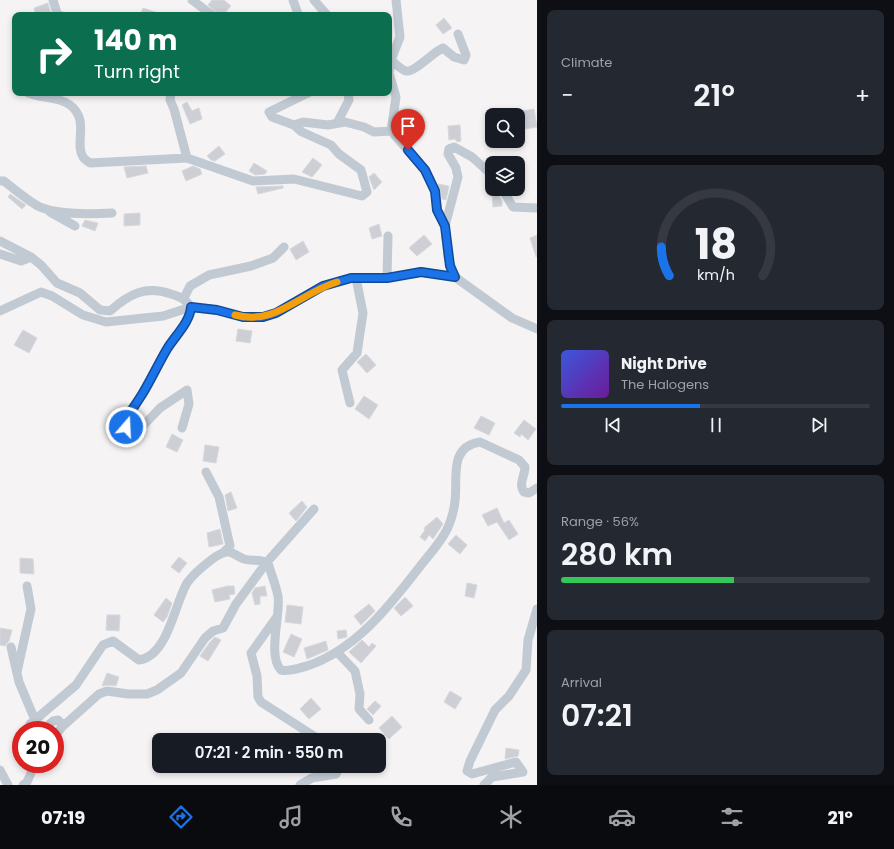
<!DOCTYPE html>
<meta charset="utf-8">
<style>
body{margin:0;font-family:Poppins,sans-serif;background:#242831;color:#f1f3f6;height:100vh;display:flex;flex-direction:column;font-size:15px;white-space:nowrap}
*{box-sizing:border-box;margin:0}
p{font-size:13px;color:#9ea1a6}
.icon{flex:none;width:22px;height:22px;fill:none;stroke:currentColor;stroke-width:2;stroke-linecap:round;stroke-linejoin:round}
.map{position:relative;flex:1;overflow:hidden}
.panel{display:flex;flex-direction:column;gap:10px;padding:10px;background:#0d0f14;width:357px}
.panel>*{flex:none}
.banner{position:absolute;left:12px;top:12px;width:380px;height:84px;border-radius:8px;box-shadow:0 2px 6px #0003;background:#0b6e4f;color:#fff;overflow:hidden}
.buttons{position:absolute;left:485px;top:108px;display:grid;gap:8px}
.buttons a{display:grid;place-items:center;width:40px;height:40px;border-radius:8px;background:#171b24;box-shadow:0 2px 6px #0003;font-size:20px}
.speed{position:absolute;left:12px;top:721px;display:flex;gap:8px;font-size:20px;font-weight:700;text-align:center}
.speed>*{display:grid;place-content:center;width:52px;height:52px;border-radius:50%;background:#171b24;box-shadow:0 2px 6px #0003;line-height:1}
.speed .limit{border:6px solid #d22;background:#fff;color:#111}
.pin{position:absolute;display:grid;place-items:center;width:34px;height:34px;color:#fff;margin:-41px -17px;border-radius:50% 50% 50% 0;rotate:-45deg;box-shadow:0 0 4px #0007}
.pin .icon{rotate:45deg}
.me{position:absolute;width:44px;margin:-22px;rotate:19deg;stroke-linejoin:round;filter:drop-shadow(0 0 3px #0008)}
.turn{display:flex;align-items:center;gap:14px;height:84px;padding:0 16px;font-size:18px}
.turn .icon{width:52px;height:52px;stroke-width:2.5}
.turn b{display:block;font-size:28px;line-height:34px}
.big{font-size:30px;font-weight:600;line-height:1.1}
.panel .tile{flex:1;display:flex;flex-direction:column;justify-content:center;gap:6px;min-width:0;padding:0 14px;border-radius:8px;background:#242831}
.panel .dial{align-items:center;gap:0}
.dial svg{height:104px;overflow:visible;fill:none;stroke:#363941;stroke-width:7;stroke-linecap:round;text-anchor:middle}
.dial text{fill:#f1f3f6;stroke:none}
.song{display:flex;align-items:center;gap:12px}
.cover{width:48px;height:48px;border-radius:6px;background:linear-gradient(135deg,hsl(230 70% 55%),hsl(280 70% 35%))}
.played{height:4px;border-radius:2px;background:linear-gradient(90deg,#1a73e8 45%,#363941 45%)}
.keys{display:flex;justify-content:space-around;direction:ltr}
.heat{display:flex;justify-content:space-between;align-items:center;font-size:22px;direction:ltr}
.charge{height:6px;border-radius:3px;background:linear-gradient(90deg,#34c759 56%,#363941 0)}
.trip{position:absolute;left:152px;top:733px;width:234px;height:40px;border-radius:8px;background:#171b24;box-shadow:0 2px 6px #0003;font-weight:600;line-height:40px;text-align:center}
.menu{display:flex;height:64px;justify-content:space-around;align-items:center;background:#090b0e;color:#9ea1a6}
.menu .icon{width:28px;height:28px}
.menu .active{color:#1a73e8}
.menu b{font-size:18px;color:#f1f3f6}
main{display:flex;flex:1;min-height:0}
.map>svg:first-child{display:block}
</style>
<main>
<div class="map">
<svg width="537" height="785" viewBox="0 0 537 785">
<rect width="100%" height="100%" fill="#f5f3f3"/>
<path fill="#cdcfd5" stroke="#d7d9de" d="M212,0H224L231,6L223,15H219L208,5Z
M48,3L51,14L36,15L34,8Z
M143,8L161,14V15H140Z
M444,18L452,28L443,34L436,25Z
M187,102L192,111L199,108L202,119L190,124L182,105Z
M534,109L537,127L525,129L522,111Z
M460,125L461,141L457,142L455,139L449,140L448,126Z
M219,146L225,154L215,161L211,160L207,156Z
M313,158L322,165L312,177L302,172Z
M254,163L267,171L265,174L255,175L249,171Z
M146,166L148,173L127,178L124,167Z
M193,166L200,169L202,174L186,181L182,171Z
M374,173L382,182L374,190L369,177Z
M438,184L449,186L446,200L442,199Z
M283,186V188L258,194L256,187Z
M492,192H497L502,201V206L493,207Z
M10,194L26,205L22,209L8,197Z
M140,213V225L124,226V214Z
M85,220L98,223L95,231L82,226Z
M379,224L382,236L372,239L369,228Z
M424,235L432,244L417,256L409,248Z
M537,235V256L536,257L530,238Z
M303,241L309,252L296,260L290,249Z
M238,329L252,331L250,343L236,341Z
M23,330L37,338L29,353L14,345Z
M366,354L376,365L367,373L357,362Z
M364,396L378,405L369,419L355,409Z
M481,416L495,423L489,435L474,428Z
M524,420L536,429L528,440L521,434L520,437L514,433Z
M172,434L183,440L177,452L166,447Z
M205,445L219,447L216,463L203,461Z
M231,492L237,508L228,511L225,495Z
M302,501L307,507L296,521L289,513Z
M497,508L504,523L509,520L518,534L509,540L497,522L488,526L482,515Z
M437,517L443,524L433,539L429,535L425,541L420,537L425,530L424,528Z
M220,529L223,544L209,547L207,533Z
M456,535L467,545L460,554L448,544Z
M179,557L187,563L179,573L171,567Z
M20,558L33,559L34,574L20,573Z
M467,583L477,585L474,598L465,596Z
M227,586H234L235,594L229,595L230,599L215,602L212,590Z
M265,586L267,596H260V604L255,605L252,593L255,588Z
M405,597L413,606L401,616L394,608Z
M166,598L172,603L167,617L163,622L154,615Z
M369,604L375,611L361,625L354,616Z
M287,605L303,607L301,624L285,622Z
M107,615H120L119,631L106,630Z
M0,628L12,630L9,641L5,646L0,645Z
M346,630L347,637L338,639L337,631Z
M291,634L302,639L294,657L283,652Z
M215,637L221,640L208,661L200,656L210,642Z
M362,640L369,647L372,643L376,646L361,663L349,652Z
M326,641L328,650L307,659L304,648Z
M107,673L119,677L116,686L107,685L102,686Z
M450,691L462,698L455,709L444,702Z
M311,698L321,709L309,719L300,709Z
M375,701L381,706L373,715L367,709Z
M392,716L402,727L389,739L379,728Z
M506,748L519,750L518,756L505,759Z"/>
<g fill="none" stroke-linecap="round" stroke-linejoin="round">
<path stroke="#c1cad2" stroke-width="9" d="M53,0L57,13L60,15
M192,0L212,15
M293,0L298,14
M314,0L327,15
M391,60C395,63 401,70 406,71C414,73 433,52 443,48L454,57L464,60L466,55L458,34
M28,93C41,99 58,96 70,105C90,120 74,143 83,157C84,159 87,161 90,163L187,158
M171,93L170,100L174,109L187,158L253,181L294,179L362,196L367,192L361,170L339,154L331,145L302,132L294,125L303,122L328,125L345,122L364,127L374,132L391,131L425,170L435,191L437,210L445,226
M337,123L349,100L348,93
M294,125L272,117L269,112L308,93
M391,131L396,97L389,73L391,60L400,37L396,0
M492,175L472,157L454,147L449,149L448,154L456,168L458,177L445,226L448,257L455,277L512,318L537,329
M0,181H4C14,189 25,198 36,205C53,215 93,214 112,213
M502,189L513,207L537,208
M50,212L75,226
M0,241L31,257L21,261L0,254
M31,257L41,265L57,283L80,293L100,310L110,311C129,294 146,285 171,294C181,297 185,299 191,307C190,322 175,336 167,349C153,372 143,397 126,417L127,436L138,431L160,408L187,390L189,404L182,428
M387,278L388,236
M184,298L190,286L209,275L251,266L273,258L284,247
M0,311L41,292L52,296L83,315L106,322L163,316L191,307L217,310L243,317H263L276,313L323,286L351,278H387L421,272L455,277
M350,403L342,370L357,353L363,313L356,278
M206,472L219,497L230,546L223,553
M276,618L251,653L257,676L258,697L261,702L320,740
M11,647L19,682L35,720
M337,652L355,671L360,694L359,709L369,720
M17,672L31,609L27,586
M62,727L99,694L107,691L128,694H147L157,690L181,673L205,638L213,631L223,628L236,604L267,562L314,509
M29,730L30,724L35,720L76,685L103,645L113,641L139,660C168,656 174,605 187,583C193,574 202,567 211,560C216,556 223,551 230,552C235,554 239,557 244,559C253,562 263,557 269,566C272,576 276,586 278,596C281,614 267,656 281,670C290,672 298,668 307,666C357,649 390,605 421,565C429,555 439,544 445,533C450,525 454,511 455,501C458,479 448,447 480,442L519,460L525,467C525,476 518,484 524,492L529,493L537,488
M43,730L53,721L58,720L61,723L62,727L55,736
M0,770L8,785
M23,785L27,782L35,764
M300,785L312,778L336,774L338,770L336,766
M484,785L492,777L523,772L516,762L472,774L467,771L470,761L495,710L509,696L526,670L528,640L537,609"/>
</g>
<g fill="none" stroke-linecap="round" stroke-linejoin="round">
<g stroke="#114b97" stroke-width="10">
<path id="route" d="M126,427V417C144,396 153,373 167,349C175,336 190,322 191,307L217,310L243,317H263L276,313L323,286L351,278H387L421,272L455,277L450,266L445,226L437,210L435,191L425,170L408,150"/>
</g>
<use href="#route" stroke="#1a73e8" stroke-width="7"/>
<path stroke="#f59e0b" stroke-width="7" d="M235,315C276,326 300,293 337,282"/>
</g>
</svg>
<div class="buttons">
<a><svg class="icon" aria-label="search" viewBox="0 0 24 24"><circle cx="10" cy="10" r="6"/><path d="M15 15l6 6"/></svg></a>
<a><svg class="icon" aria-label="layers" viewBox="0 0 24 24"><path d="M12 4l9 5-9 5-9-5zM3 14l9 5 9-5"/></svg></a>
</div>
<div class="speed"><div class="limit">20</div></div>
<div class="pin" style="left:408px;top:150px;background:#d93025"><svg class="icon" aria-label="arrive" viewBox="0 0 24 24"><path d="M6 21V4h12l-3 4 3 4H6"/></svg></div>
<svg class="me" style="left:126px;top:427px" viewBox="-20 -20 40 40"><circle r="17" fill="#1a73e8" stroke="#fff" stroke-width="3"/><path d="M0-11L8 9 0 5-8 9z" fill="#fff"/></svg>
<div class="trip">07:21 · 2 min · 550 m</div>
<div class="banner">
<div class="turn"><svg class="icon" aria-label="right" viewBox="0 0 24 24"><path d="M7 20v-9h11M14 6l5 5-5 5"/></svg><div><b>140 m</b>Turn right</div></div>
</div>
</div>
<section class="panel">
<div class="tile"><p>Climate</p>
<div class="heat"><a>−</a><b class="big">21°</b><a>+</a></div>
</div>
<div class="tile dial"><svg viewBox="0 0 100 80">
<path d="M14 69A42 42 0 1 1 86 69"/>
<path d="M14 69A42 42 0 0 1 8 47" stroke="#1a73e8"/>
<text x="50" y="56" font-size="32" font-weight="700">18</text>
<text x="50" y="72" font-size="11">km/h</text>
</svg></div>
<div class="tile">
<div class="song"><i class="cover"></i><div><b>Night Drive</b><p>The Halogens</p></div></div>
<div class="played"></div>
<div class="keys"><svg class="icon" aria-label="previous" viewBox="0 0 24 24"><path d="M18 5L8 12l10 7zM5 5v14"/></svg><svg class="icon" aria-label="pause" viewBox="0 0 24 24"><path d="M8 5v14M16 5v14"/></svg><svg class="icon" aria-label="next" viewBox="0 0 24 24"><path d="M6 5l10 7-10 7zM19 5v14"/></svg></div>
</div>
<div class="tile"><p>Range · 56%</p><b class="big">280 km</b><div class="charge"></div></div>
<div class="tile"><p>Arrival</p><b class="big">07:21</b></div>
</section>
</main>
<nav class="menu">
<b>07:19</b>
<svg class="icon active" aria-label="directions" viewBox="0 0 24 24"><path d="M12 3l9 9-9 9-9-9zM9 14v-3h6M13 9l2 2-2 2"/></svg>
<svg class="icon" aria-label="music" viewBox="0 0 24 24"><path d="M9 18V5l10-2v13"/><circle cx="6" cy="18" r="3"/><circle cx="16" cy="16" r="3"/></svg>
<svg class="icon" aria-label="phone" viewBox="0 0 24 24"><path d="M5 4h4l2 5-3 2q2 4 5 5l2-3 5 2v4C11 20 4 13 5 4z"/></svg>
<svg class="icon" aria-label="climate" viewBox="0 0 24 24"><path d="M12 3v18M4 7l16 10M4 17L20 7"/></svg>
<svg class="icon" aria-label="car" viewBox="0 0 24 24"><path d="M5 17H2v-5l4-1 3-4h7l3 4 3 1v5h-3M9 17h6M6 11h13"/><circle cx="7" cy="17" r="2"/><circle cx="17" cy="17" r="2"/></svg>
<svg class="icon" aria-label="filters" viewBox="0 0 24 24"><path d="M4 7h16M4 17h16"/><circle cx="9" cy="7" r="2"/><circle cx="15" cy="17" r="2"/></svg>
<b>21°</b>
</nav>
